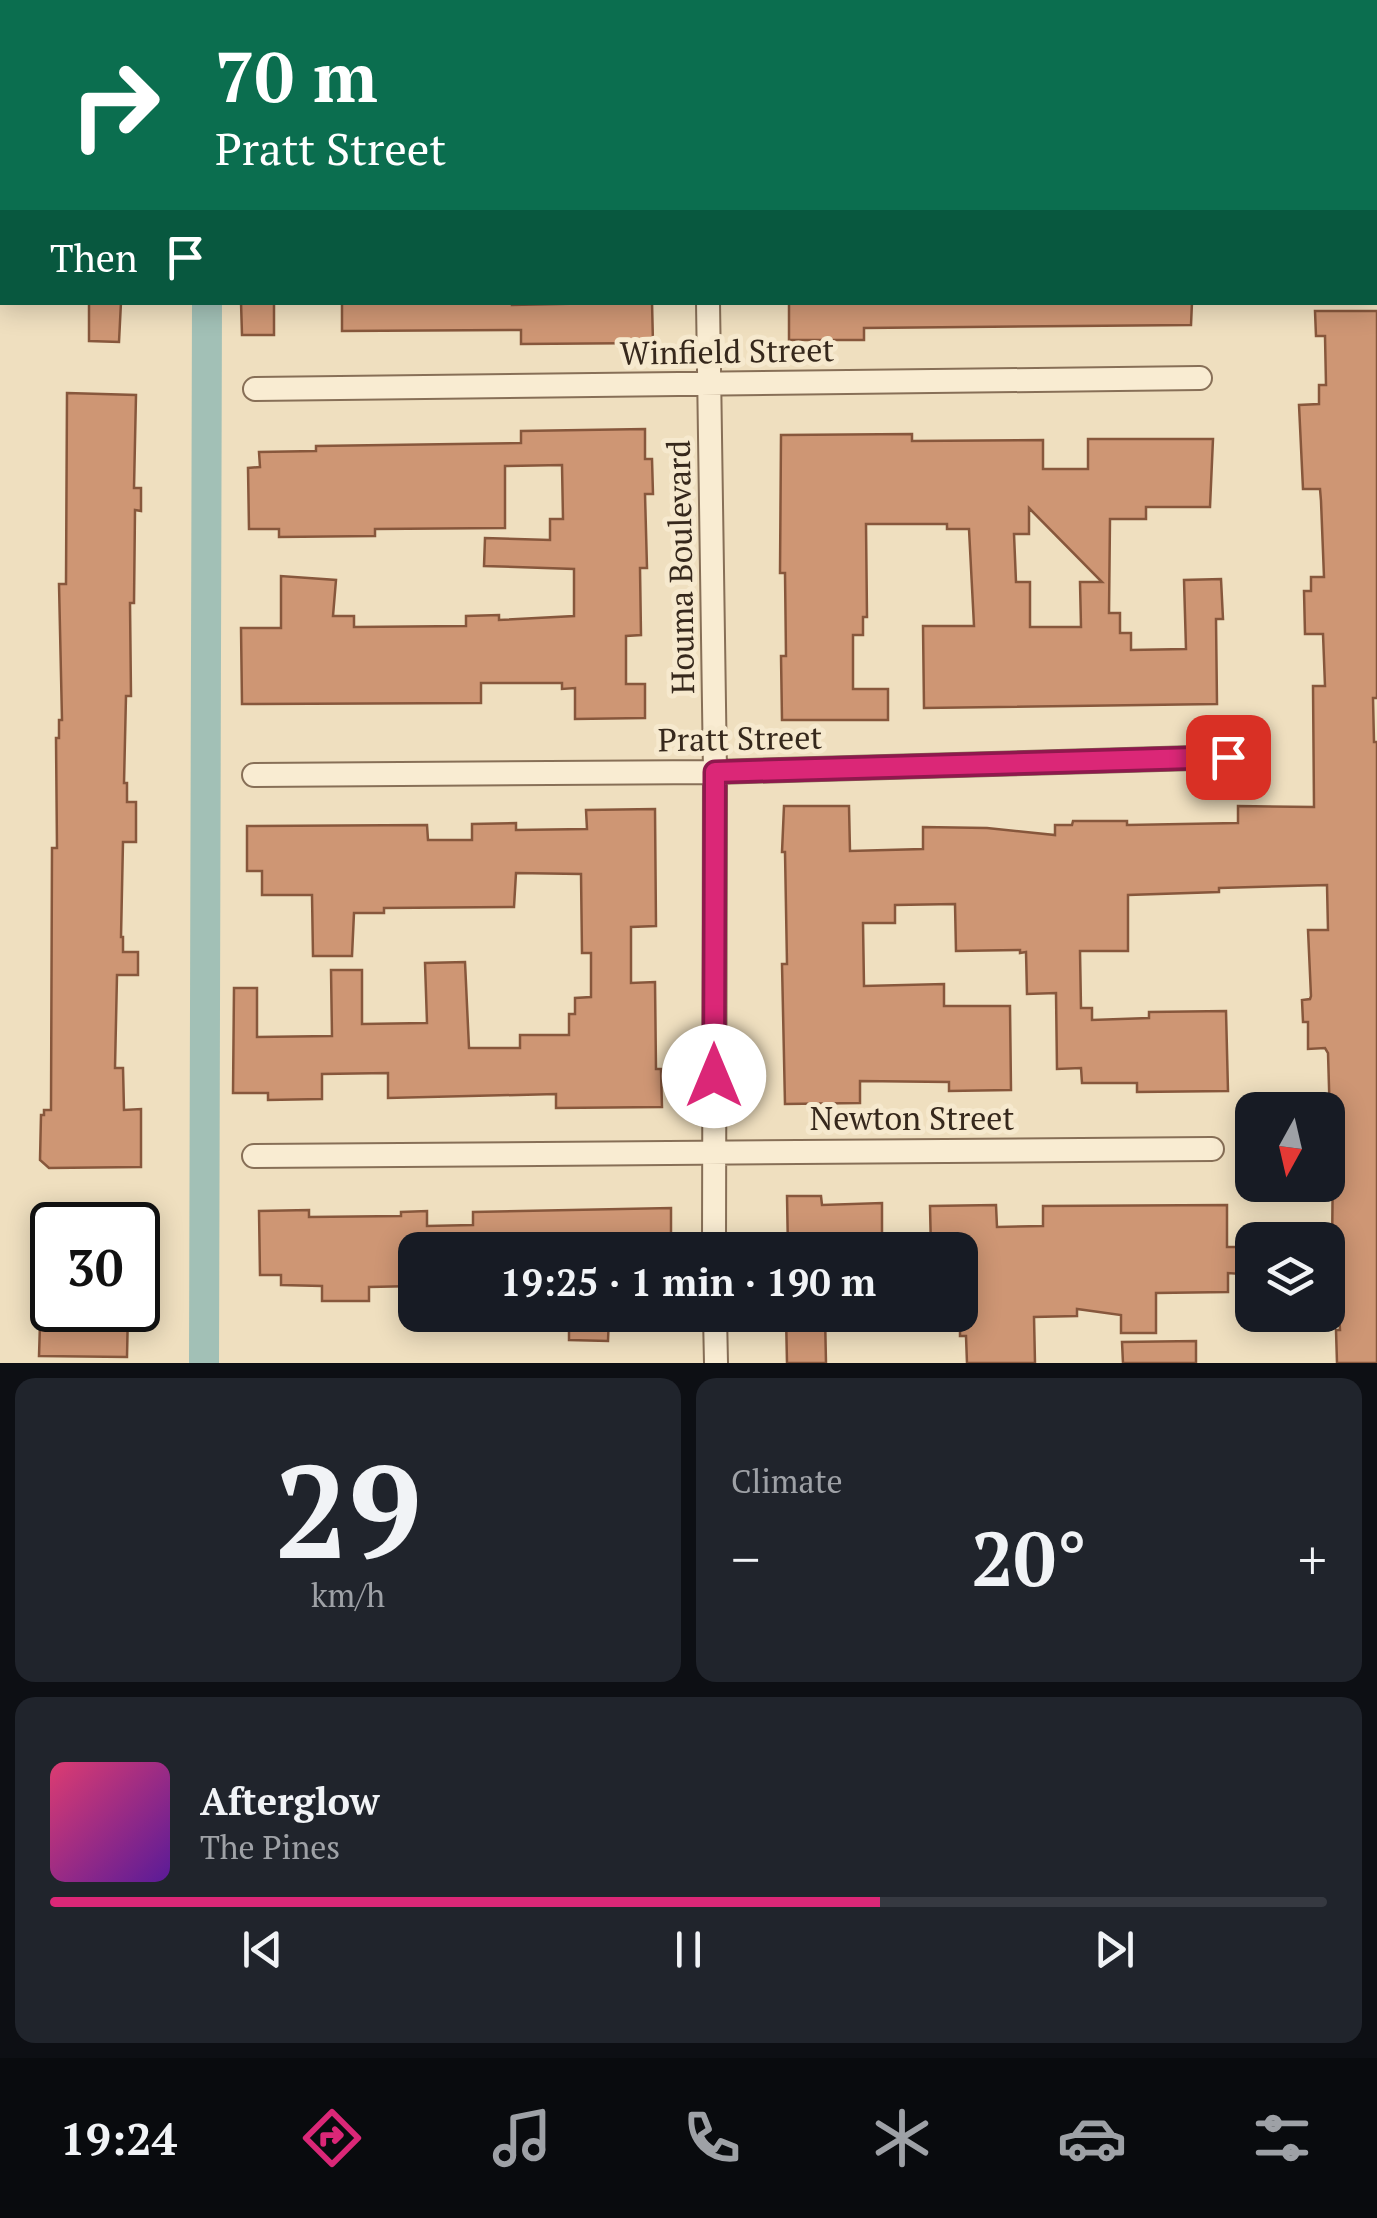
<!DOCTYPE html>
<meta charset="utf-8">
<style>
body{margin:0;font-family:"PT Serif",serif;background:#20242c;color:#f1f3f6;height:100vh;display:flex;flex-direction:column;font-size:38px;white-space:nowrap}
*{box-sizing:border-box;margin:0}
p{font-size:32px;color:#9ea1a6}
.icon{flex:none;width:55px;height:55px;fill:none;stroke:currentColor;stroke-width:2;stroke-linecap:round;stroke-linejoin:round}
.map{position:relative;height:1363px;overflow:hidden}
.drawer{display:flex;flex-direction:column;gap:15px;padding:15px;background:#0d0f14;flex:1}
.drawer>*{flex:none}
.guide{position:absolute;left:0px;top:0px;width:1378px;height:305px;box-shadow:0 5px 25px #0003;background:#0b6e4f;color:#fff;overflow:hidden}
.needle{width:65px;rotate:188deg}
.tools{position:absolute;left:1235px;top:1092px;display:grid;gap:20px}
.tools a{display:grid;place-items:center;width:110px;height:110px;border-radius:20px;background:#171b24;box-shadow:0 5px 25px #0003;font-size:50px}
.speed{position:absolute;left:30px;top:1202px;display:flex;gap:20px;font-size:50px;font-weight:700;text-align:center}
.speed>*{display:grid;place-content:center;width:130px;height:130px;border-radius:50%;background:#171b24;box-shadow:0 5px 25px #0003;line-height:1}
.speed .limit{border:5px solid #111;border-radius:15px;background:#fff;color:#111}
.pin{position:absolute;display:grid;place-items:center;width:85px;height:85px;color:#fff;margin:-42px;border-radius:20px;box-shadow:0 5px 15px #0006}
.me{position:absolute;width:110px;margin:-55px;rotate:0deg;stroke-linejoin:round;filter:drop-shadow(0 0 8px #0008)}
.turn{display:flex;align-items:center;gap:35px;height:210px;padding:0 50px;font-size:45px}
.turn .icon{width:130px;height:130px;stroke-width:2.5}
.turn b{display:block;font-size:70px;line-height:85px}
.then{display:flex;align-items:center;height:95px;padding:0 50px;background:#0003;gap:20px;font-size:38px}
.big{font-size:75px;font-weight:700;line-height:1.1}
.drawer .widget{flex:1;display:flex;flex-direction:column;justify-content:center;gap:15px;min-width:0;padding:0 35px;border-radius:20px;background:#20242c}
.drawer .dial{align-items:center;gap:0}
.dial b{font-size:130px;line-height:1}
.song{display:flex;align-items:center;gap:30px}
.cover{width:120px;height:120px;border-radius:15px;background:linear-gradient(135deg,hsl(340 70% 55%),hsl(270 70% 35%))}
.played{height:10px;border-radius:5px;background:linear-gradient(90deg,#db2777 65%,#363941 65%)}
.keys{display:flex;justify-content:space-around;direction:ltr}
.heat{display:flex;justify-content:space-between;align-items:center;font-size:55px;direction:ltr}
.drawer .tiles{flex:1;display:grid;gap:15px;grid-template-columns:1fr 1fr}
.widget:last-child{grid-column:span 2}
.trip{position:absolute;left:398px;top:1232px;width:580px;height:100px;border-radius:20px;background:#171b24;box-shadow:0 5px 25px #0003;font-weight:700;line-height:100px;text-align:center}
.tab-bar{display:flex;height:160px;justify-content:space-around;align-items:center;background:#090b0e;color:#9ea1a6}
.tab-bar .icon{width:70px;height:70px}
.tab-bar .current{color:#db2777}
.tab-bar b{font-size:45px;color:#f1f3f6}
.map>svg:first-child{display:block}
</style>
<div class="map">
<svg width="1377" height="1363" viewBox="0 0 1377 1363">
<rect width="100%" height="100%" fill="#efdfbf"/>
<g fill="none" stroke-linecap="round" stroke-linejoin="round">
<path stroke="#a2c0b6" stroke-width="30" d="M208,2V0
M204,1363L207,302"/>
</g>
<path fill="#ce9674" stroke="#87573c" stroke-width="2.5" fill-rule="evenodd" d="M89,302H121L119,342L89,341Z
M241,302H274V335H242Z
M342,302H512V305L652,302L653,343L521,344V330L342,331Z
M789,302H1192L1191,325L864,328V340H789Z
M1315,311H1377V698H1373L1374,742H1377V1363H1337L1336,1330H1340L1336,1253H1332L1333,1154H1331L1328,1053L1325,1048L1308,1049V1022H1303L1302,1000L1310,999L1311,996L1308,930H1328L1327,885L1219,888V892L1128,895V951H1080L1081,1008H1092V1020L1149,1018V1012L1226,1011L1228,1091L1137,1092V1083H1082L1081,1068L1057,1069L1056,993L1027,994L1026,952L1020,953V950L956,951L955,904L895,905V923H863L864,986L944,984V1006H1010L1011,1090L949,1091V1082L860,1081V1103L785,1104L782,964H787L785,852H782L784,806H849L850,851L923,849V827L987,828L1055,835V825H1072L1073,821H1127V825L1238,823V806L1314,807L1313,686H1325L1323,634H1305L1304,591H1311V577H1324L1321,501L1320,489H1303L1299,405L1319,404V385H1326L1325,336H1316Z
M67,393L136,395L134,488H141V511L135,510L134,603H130L131,696H126L124,783H127V802H136V842H123L121,937H123V952H138V975H117L115,1068H123L124,1110L141,1109V1167L49,1168L40,1160L41,1115H44V1110H51L52,848H57L56,738H59V720H62L59,584H66Z
M645,429V459H652L653,494H645L647,568H640L641,635L626,636V684H645V718L575,719V688L562,689V683H481V703L242,704L241,628H281V576L336,580L333,616H354V627L466,626V616L499,615V620L574,616V569L484,566L485,538L550,540V519H563L562,465L505,466V528L375,529V536L279,537V529H249L248,468L260,467L259,452L316,451V446L521,443V431Z
M912,434V441L1043,440V469H1088V439H1213L1210,507H1146V519H1110L1109,613H1120V633H1131V650L1186,649L1184,580L1221,579L1223,619H1216L1217,704L924,708L923,626H974L969,529H947V524H866L867,617H863V635H853V689H888V720H782L781,656H786L785,573H780L781,435ZM1029,508L1102,582H1080L1081,627H1030V582H1016L1014,534H1029Z
M655,809L656,926L631,927V983L655,982L656,1069H661L662,1107L556,1108V1094L388,1098V1073L322,1074V1099L268,1100V1093H233L234,988H257V1037L332,1036L331,970H362V1024L427,1023L425,963L465,962L469,1048H520V1035H569V1014H575V998L591,997V953H582L581,874L516,873L514,907L384,908V913H354L352,956H313L312,895H262V871H247V826L427,825L428,840H472V824L516,823V830L587,829L586,810Z
M787,1196H821L822,1205L882,1203V1236L859,1237V1249L788,1250Z
M996,1205L997,1227L1043,1226V1206L1227,1205V1247H1240L1241,1274L1228,1273V1292L1156,1293V1333H1121V1315L1077,1309V1316L1034,1317L1035,1363H967L966,1336H960V1250H931L930,1206Z
M671,1208V1250H415V1286L369,1287V1301H322V1286L281,1285V1275H260L259,1211L309,1210V1217L401,1216V1212L427,1211V1226L473,1225V1212Z
M66,1310H128L127,1357L39,1356L40,1324H66Z
M569,1315H609L608,1341L569,1340Z
M786,1315H825L826,1363H787Z
M1196,1341V1363H1123L1122,1342Z"/>
<g fill="none" stroke-linecap="round" stroke-linejoin="round">
<g stroke="#876f57" stroke-width="26">
<path id="minor" d="M948,0L1130,2
M255,1L385,0
M711,2V0
M708,302L715,772L714,1250
M255,389L1200,378
M254,775L715,772L1228,757
M254,1156L1212,1149
M715,1315L716,1363"/>
</g>
<use href="#minor" stroke="#f9ecd2" stroke-width="22"/>
</g>
<g fill="none" stroke-linecap="round" stroke-linejoin="round">
<g stroke="#8e194d" stroke-width="25">
<path id="route" d="M714,1076L715,772L1228,757"/>
</g>
<use href="#route" stroke="#db2777" stroke-width="18"/>
</g>
<g text-anchor="middle" dominant-baseline="central" stroke-width="10" stroke-linejoin="round" paint-order="stroke">
<g font-size="32" fill="#36281c" stroke="#f6e9ce">
<text transform="translate(727 351) rotate(-1)">Winfield Street</text>
<text transform="translate(680 567) rotate(-91)">Houma Boulevard</text>
<text transform="translate(740 738) rotate(-1)">Pratt Street</text>
<text x="912" y="1118">Newton Street</text>
</g>
</g>
</svg>
<div class="tools">
<a><svg class="needle" viewBox="-14 -14 28 28"><path d="M0-13l5 13h-10z" fill="#e53935"/><path d="M0 13l5-13h-10z" fill="#9ea1a6"/></svg></a>
<a><svg class="icon" aria-label="layers" viewBox="0 0 24 24"><path d="M12 4l9 5-9 5-9-5zM3 14l9 5 9-5"/></svg></a>
</div>
<div class="speed"><div class="limit">30</div></div>
<div class="pin" style="left:1228px;top:757px;background:#d93025"><svg class="icon" aria-label="arrive" viewBox="0 0 24 24"><path d="M6 21V4h12l-3 4 3 4H6"/></svg></div>
<svg class="me" style="left:714px;top:1076px" viewBox="-20 -20 40 40"><circle r="19" fill="#fff"/><path d="M0-13L10 11 0 6-10 11z" fill="#db2777"/></svg>
<div class="trip">19:25 · 1 min · 190 m</div>
<div class="guide">
<div class="turn"><svg class="icon" aria-label="right" viewBox="0 0 24 24"><path d="M7 20v-9h11M14 6l5 5-5 5"/></svg><div><b>70 m</b>Pratt Street</div></div>
<div class="then">Then<svg class="icon" aria-label="arrive" viewBox="0 0 24 24"><path d="M6 21V4h12l-3 4 3 4H6"/></svg></div>
</div>
</div>
<section class="drawer">
<div class="tiles">
<div class="widget dial"><b>29</b><p>km/h</p></div>
<div class="widget"><p>Climate</p>
<div class="heat"><a>−</a><b class="big">20°</b><a>+</a></div>
</div>
<div class="widget">
<div class="song"><i class="cover"></i><div><b>Afterglow</b><p>The Pines</p></div></div>
<div class="played"></div>
<div class="keys"><svg class="icon" aria-label="previous" viewBox="0 0 24 24"><path d="M18 5L8 12l10 7zM5 5v14"/></svg><svg class="icon" aria-label="pause" viewBox="0 0 24 24"><path d="M8 5v14M16 5v14"/></svg><svg class="icon" aria-label="next" viewBox="0 0 24 24"><path d="M6 5l10 7-10 7zM19 5v14"/></svg></div>
</div>
</div>
</section>
<nav class="tab-bar">
<b>19:24</b>
<svg class="icon current" aria-label="directions" viewBox="0 0 24 24"><path d="M12 3l9 9-9 9-9-9zM9 14v-3h6M13 9l2 2-2 2"/></svg>
<svg class="icon" aria-label="music" viewBox="0 0 24 24"><path d="M9 18V5l10-2v13"/><circle cx="6" cy="18" r="3"/><circle cx="16" cy="16" r="3"/></svg>
<svg class="icon" aria-label="phone" viewBox="0 0 24 24"><path d="M5 4h4l2 5-3 2q2 4 5 5l2-3 5 2v4C11 20 4 13 5 4z"/></svg>
<svg class="icon" aria-label="climate" viewBox="0 0 24 24"><path d="M12 3v18M4 7l16 10M4 17L20 7"/></svg>
<svg class="icon" aria-label="car" viewBox="0 0 24 24"><path d="M5 17H2v-5l4-1 3-4h7l3 4 3 1v5h-3M9 17h6M6 11h13"/><circle cx="7" cy="17" r="2"/><circle cx="17" cy="17" r="2"/></svg>
<svg class="icon" aria-label="filters" viewBox="0 0 24 24"><path d="M4 7h16M4 17h16"/><circle cx="9" cy="7" r="2"/><circle cx="15" cy="17" r="2"/></svg>
</nav>
